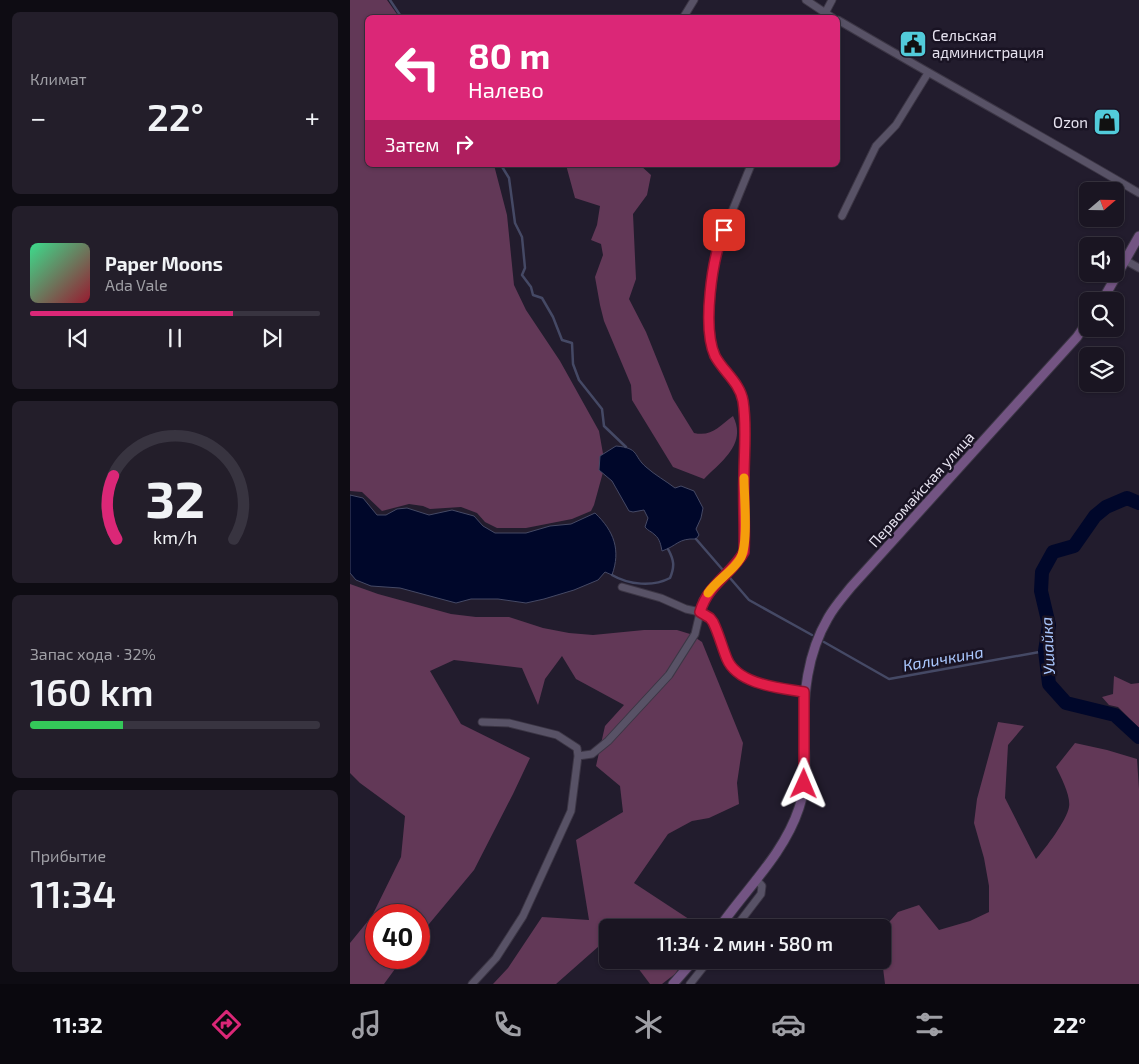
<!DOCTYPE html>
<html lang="ru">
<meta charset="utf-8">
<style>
body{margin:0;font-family:"Exo 2",sans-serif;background:#231e2a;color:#f1f3f6;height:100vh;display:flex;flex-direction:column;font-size:19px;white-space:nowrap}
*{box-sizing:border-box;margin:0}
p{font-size:16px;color:#9f9fa5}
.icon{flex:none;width:28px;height:28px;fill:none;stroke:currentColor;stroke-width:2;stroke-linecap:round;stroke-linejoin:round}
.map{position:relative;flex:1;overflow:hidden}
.panel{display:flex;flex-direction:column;gap:12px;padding:12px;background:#0e0c13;width:350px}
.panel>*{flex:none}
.guide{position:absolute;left:15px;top:15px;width:475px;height:152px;border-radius:8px;box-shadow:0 1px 4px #0004,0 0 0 1px #383440;background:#db2777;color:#fff;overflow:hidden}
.needle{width:32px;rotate:70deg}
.buttons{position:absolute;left:729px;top:182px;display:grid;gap:10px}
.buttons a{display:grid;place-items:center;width:45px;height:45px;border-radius:8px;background:#1a1522;box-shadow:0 1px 4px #0004,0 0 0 1px #383440;font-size:25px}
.speed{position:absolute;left:15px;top:904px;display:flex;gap:10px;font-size:25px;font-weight:700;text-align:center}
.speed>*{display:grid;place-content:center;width:65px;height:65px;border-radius:50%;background:#1a1522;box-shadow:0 1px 4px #0004,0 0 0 1px #383440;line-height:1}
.speed .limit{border:8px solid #d22;background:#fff;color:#111}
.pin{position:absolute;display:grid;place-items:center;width:42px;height:42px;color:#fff;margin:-21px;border-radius:10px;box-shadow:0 2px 8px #0006}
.me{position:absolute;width:55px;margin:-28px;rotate:1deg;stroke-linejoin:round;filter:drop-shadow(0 0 4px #0008)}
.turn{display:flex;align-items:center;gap:18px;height:105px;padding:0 20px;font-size:22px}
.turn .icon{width:65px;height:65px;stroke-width:2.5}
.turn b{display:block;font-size:35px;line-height:42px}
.then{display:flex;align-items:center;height:48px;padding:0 20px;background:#0003;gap:10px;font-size:19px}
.big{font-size:38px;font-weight:600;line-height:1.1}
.panel .widget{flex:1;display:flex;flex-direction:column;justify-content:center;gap:8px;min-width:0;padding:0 18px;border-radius:8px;background:#231e2a}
.panel .dial{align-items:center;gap:0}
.dial svg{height:130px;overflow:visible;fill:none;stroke:#383440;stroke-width:7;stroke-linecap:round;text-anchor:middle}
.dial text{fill:#f1f3f6;stroke:none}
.song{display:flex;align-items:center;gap:15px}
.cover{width:60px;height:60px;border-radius:8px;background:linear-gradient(135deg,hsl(150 70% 55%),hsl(350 70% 35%))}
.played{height:5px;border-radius:2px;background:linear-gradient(90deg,#db2777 70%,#383440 70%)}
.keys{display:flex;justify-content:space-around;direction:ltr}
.heat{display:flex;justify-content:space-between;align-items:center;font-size:28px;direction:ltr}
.charge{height:8px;border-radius:4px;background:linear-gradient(90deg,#34c759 32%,#383440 0)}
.trip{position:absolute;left:249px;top:919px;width:292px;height:50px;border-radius:8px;background:#1a1522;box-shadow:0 1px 4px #0004,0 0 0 1px #383440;font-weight:600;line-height:50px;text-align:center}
.tabs{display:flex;height:80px;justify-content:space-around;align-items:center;background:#0a080e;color:#9f9fa5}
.tabs .icon{width:35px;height:35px}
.tabs .current{color:#db2777}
.tabs b{font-size:22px;color:#f1f3f6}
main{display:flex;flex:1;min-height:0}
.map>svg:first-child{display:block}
</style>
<main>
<section class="panel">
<div class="widget"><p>Климат</p>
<div class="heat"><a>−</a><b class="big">22°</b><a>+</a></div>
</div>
<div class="widget">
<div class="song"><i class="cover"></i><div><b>Paper Moons</b><p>Ada Vale</p></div></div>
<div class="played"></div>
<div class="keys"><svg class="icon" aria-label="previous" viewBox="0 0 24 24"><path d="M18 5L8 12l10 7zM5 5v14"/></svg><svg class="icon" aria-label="pause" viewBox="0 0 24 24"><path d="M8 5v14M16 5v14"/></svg><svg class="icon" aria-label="next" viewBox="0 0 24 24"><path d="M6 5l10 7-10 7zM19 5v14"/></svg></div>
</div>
<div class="widget dial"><svg viewBox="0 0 100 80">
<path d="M14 69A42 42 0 1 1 86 69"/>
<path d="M14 69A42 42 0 0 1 12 30" stroke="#db2777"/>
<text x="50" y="56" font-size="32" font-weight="700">32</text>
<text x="50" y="72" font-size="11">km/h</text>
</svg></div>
<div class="widget"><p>Запас хода · 32%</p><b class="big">160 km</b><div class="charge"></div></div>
<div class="widget"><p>Прибытие</p><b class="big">11:34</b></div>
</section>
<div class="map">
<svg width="789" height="984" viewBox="0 0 789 984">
<rect width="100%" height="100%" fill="#221c2d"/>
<path fill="#623857" d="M0,0H37L49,17L18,18V165H144L157,215L164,285L176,310L210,361L249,431L255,465L244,505L241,511L222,519L176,528H147L135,522L127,513L111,507L80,509L73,506L59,504L32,511L12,492L0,491Z
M216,165H290L301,175L297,195L283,214L286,279L279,299L296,332L323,399L344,433C362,437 369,426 383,416C397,444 372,461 354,479L323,467L282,400L281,385L254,321L250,305L245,277L253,255L251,244L241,240L247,225L250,206L225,198Z
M0,584L28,594L101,614L126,617H159L193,628L219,633L243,635L294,630H327L340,634L352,642L393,743L387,783L389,804L359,818L342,821L318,834L284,883L351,927L258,928L257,939L206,984H143L158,968L192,917L239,920L226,840L273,812L270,786L246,766L255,726L274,705L226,679L212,656L195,679L188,705L172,668L104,660L80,671L111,724L180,758L163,794L124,870L69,936V915H26V958H53L34,984H0V943L22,916L51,857L55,816L10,783L0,773Z
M764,676L781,684L789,683V728L768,707L759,705L752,697L763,694Z
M648,722L674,726L658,745L655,798L686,859C695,849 717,820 719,807C721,796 711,777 706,767L725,743L757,750L787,759L789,789V984H535L532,960L533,929L548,912L569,905L589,930L620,921L639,912V886L634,858L624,823L627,799Z
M282,960H335L325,974L312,984H300Z"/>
<path fill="#00072a" stroke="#454965" d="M266,446C290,448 283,456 296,467C305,475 316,481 325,488L331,486L344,491L353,508L351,518L346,529L349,535L346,539C328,538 327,546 312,551C311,546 310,539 305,535C301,531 298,531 295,527L298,518L294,510L283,512L279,511L262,481L249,470L250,456Z
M0,495L13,498L27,515H36L47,509L57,508L79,515L102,510L124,516L133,526L145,533H176L200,526L221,524L245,513C264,531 271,550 262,575L255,572L248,580L224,590L194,599L176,603L148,599H121L106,603L50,588L21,586L6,580L0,573Z"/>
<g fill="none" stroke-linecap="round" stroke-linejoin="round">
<path stroke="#454965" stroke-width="2.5" d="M40,0L52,18
M151,165L159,178L165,223L172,237L175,268L172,275L181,287L183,295L192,298L203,317L212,340L222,343L223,364L229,380L252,409L254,426L276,447
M346,539L372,569
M262,575C279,585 303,587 320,578C325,566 324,560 318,549
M380,578L399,600L462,635
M474,642L539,679L695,651"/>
<path stroke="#00072a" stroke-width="14" d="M789,503L777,498L756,507L745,516L724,546L703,552L692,572L691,591L699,625L695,651L699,684L716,703L765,715L789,737"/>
<g stroke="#3c3645" stroke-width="9">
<path id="street" d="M456,0L483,18
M473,17L482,0
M333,18L344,0
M488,20C588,79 689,134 789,193
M492,216L526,146L546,125L578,73
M775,260L789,268
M272,587L311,598L336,609L350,612L360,617L363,622C369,634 372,647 377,659C388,685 431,688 454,692
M228,756L242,754L258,741L319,675L345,634L353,600L363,587L389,561L394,552L395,442L393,400L390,391L371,366L362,346L359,316L362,284L368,246L401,165
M385,928L411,894L412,886L406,879
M122,984L146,958L173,916L221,811L228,756L227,748L207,735L159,723L132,722
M340,984L359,960"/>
</g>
<g stroke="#3c3645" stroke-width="11">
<path id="secondary" d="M752,301L789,236
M369,928C396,889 434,854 449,808C457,785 455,760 454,736C453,695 457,654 478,618C484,607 493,597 501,587L727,337L738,321
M323,984L344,960"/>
</g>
<use href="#street" stroke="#585266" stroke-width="7"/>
<use href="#secondary" stroke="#735483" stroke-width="9"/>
</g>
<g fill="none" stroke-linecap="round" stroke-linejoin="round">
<g stroke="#92132f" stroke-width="12">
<path id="route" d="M374,230C362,259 352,327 365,356C373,371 390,383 393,401C397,426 394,452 394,477C393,502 395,527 394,552C381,575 358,584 350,612L360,618L363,622C369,634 372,647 377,659C388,685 431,688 454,692V784"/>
</g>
<use href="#route" stroke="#e11d48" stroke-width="9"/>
<path stroke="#f59e0b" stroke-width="9" d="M358,593C367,580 382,572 390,559C399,545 394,496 394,478"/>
</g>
<defs>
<g id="civic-square" transform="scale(1.4375)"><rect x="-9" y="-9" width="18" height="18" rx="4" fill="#52cbda" stroke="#191323"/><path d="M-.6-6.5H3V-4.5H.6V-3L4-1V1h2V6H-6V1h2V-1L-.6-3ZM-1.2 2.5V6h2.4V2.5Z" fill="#111"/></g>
<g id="shop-square" transform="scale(1.4375)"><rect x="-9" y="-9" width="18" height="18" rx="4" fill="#52cbda" stroke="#191323"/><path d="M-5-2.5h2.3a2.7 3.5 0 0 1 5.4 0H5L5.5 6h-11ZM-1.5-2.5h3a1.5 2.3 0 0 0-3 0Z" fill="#111"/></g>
</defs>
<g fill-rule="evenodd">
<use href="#civic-square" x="563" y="44"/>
<use href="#shop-square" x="757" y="122"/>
</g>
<g text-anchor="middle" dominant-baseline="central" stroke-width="5" stroke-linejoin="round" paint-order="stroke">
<g font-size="15" fill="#e6e2ef" stroke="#191323" text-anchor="start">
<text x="582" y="35">Сельская<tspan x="582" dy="17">администрация</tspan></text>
<text x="738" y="122" text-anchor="end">Ozon</text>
</g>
<g font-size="15" fill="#e6e2ef" stroke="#191323">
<text transform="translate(571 489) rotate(-48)">Первомайская улица</text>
</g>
<g font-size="16" font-style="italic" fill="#aac7fe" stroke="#191323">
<text transform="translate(697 646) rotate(-93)">Ушайка</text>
<text transform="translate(593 658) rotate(-10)">Каличкина</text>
</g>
</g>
</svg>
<div class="buttons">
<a><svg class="needle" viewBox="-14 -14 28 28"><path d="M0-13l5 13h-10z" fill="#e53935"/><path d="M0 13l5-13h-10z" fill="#9f9fa5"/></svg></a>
<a><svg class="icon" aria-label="sound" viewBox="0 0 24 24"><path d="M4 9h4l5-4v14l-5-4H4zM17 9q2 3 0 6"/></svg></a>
<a><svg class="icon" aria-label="search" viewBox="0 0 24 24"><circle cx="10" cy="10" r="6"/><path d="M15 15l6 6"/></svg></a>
<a><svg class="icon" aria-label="layers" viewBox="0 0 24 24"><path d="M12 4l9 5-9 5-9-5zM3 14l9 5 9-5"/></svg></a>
</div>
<div class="speed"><div class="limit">40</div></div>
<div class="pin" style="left:374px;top:230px;background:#d93025"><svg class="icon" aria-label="arrive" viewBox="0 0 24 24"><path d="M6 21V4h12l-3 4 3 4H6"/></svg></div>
<svg class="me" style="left:454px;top:784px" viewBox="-20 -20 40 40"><path d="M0-17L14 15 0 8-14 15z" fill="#e11d48" stroke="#fff" stroke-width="4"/></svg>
<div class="trip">11:34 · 2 мин · 580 m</div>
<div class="guide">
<div class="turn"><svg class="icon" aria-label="left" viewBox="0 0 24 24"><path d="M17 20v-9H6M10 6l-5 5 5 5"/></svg><div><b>80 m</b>Налево</div></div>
<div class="then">Затем<svg class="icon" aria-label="right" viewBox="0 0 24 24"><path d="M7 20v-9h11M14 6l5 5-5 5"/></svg></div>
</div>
</div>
</main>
<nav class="tabs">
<b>11:32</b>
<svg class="icon current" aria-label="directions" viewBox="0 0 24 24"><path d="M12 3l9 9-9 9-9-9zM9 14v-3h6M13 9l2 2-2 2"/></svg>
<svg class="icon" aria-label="music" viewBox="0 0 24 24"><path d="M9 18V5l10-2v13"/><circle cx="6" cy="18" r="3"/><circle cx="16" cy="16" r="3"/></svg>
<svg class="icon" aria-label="phone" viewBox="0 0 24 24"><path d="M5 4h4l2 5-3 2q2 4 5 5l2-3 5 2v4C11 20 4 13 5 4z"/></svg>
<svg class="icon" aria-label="climate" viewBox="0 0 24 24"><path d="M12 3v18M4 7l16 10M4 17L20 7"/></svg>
<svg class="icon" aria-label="car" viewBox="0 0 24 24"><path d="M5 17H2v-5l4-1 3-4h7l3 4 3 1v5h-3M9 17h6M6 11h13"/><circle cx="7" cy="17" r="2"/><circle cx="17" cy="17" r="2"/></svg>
<svg class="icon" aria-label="filters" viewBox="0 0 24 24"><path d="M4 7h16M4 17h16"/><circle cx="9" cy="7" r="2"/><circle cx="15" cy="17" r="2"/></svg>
<b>22°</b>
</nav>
